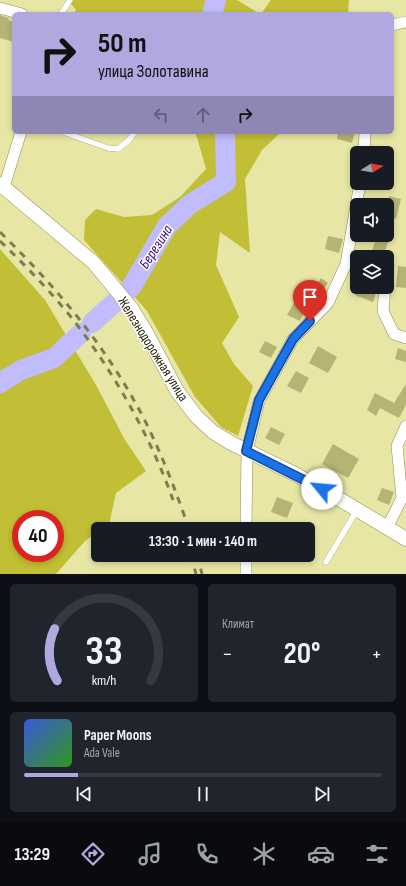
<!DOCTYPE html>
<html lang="ru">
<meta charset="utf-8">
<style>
body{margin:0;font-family:"Sofia Sans Condensed",sans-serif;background:#20242c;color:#f1f3f6;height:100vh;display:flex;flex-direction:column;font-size:15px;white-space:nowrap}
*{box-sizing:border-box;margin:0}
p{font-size:13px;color:#9ea1a6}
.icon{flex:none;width:22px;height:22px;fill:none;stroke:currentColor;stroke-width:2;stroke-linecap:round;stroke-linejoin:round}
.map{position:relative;height:574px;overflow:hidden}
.side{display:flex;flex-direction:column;gap:10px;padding:10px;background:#0d0f14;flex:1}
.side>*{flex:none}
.hud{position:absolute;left:12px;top:12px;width:382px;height:122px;border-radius:6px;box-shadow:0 2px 6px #0003;background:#b2a8e0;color:#111;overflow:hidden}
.needle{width:26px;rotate:79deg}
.buttons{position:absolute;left:350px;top:146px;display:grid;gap:8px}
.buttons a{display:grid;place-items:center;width:44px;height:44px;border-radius:6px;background:#171b24;box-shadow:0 2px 6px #0003;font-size:20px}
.speed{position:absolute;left:12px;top:510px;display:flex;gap:8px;font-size:20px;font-weight:700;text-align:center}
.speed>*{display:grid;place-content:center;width:52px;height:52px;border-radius:50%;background:#171b24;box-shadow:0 2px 6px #0003;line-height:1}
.speed .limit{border:6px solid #d22;background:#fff;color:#111}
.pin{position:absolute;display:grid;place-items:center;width:34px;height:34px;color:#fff;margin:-41px -17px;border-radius:50% 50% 50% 0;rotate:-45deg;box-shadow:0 0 4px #0007}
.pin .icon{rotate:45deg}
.me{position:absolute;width:44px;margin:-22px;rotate:298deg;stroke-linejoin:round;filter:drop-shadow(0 0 3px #0008)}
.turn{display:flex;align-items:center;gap:14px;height:84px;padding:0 20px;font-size:18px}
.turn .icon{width:52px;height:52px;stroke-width:2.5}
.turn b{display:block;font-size:28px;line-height:34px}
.lanes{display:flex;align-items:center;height:38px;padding:0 20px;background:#0003;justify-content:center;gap:20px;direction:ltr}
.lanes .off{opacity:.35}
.big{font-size:30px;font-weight:700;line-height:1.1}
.side .tile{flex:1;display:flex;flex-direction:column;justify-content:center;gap:6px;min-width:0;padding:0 14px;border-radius:6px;background:#20242c}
.side .dial{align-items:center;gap:0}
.dial svg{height:104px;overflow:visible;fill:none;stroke:#363941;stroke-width:7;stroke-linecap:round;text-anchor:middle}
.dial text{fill:#f1f3f6;stroke:none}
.song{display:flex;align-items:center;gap:12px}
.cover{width:48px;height:48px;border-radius:6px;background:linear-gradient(135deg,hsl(230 70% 55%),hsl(110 70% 35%))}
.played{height:4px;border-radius:2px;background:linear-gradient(90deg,#b2a8e0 15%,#363941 15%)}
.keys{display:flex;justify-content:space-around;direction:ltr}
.heat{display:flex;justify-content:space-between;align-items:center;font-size:22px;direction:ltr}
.side .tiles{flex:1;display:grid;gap:10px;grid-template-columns:1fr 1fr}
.tile:last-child{grid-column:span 2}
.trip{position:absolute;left:91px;top:522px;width:224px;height:40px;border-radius:6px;background:#171b24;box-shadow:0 2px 6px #0003;font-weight:700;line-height:40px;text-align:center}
.tab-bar{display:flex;height:64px;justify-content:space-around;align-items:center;background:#090b0e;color:#9ea1a6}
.tab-bar .icon{width:28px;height:28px}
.tab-bar .selected{color:#b2a8e0}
.tab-bar b{font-size:18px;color:#f1f3f6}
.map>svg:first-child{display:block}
</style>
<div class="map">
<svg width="406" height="574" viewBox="0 0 406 574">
<rect width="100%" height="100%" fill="#e7e6a5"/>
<path fill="#c2be35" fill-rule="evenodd" d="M68,0H237L260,14H74L76,10Z
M271,0H349L348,14H261Z
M193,132H281L262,150L245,179L250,253L220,232L216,265L239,317L222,343L234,364L253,386L238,436L221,427L195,397L147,311L84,240L85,220L96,209L124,217L152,215L180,197L206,169L196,134Z
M0,249L45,300L96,385L125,440L146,471L116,493L109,525L103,529H98V532L85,541L56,574H0ZM21,519H55V553H21Z"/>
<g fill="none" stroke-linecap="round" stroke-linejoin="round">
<path stroke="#c1bcfe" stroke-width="20" d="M212,14L216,0
M129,289L132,286L167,226L190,204L226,182L225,132
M92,323L114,303
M0,383L21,370L54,358L81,333"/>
</g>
<path fill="#b5b475" d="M0,15L9,18L8,20L14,22V42L0,38Z
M338,132H355L352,143L337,139Z
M389,196L401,199L396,219L387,217V206Z
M377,235L390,237L383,257H370Z
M328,236L343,239L339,253L325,249Z
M398,266L406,267V288L396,287Z
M321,278L328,283L320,295L313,290Z
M358,287H378L373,302L355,295Z
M295,301L307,307L300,321L287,315Z
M265,341L277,347L271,358L259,352Z
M318,346L337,357L328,373L309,363Z
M398,348L406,351V362L395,359Z
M296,371L309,378L301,393L287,386Z
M406,384V405L399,418L380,408L376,416L367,410L375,393L394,403Z
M271,427L285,434L279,445L265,438Z
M333,444L359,459L348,478L322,464Z
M382,488L394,492L389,505L377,500Z
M277,497L293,503L287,518L271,512Z"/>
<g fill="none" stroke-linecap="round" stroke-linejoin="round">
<g stroke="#908f51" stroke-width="6">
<path id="service" d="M61,14L70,0
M63,132L108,148L118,149L129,140L135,132
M326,562L357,510"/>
</g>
<g stroke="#908f51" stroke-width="12">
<path id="minor" d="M0,8L22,14
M392,25L406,22
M364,153L365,132
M4,187L21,132
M347,257L357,261
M385,287L383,311L394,334L406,338
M387,528L402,498L397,446L406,426
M246,529L247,451L259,401L293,339L328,303L346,264L360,183
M246,574V555"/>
</g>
<g stroke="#908f51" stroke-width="15">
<path id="tertiary" d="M0,184L94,263L131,308L147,334L177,391L196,416L213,432L231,443L295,474L336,497L406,539"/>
</g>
<use href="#service" stroke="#fff" stroke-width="5.5"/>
<use href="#minor" stroke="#fff" stroke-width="11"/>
<use href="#tertiary" stroke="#fff" stroke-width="14"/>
<path stroke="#7e7d51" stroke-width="3" stroke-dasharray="7 7" stroke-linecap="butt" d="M0,232C51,282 95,333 131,395C137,406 143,416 148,427C164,460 177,494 189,529
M0,241C25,265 49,290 71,317C112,369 151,437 173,500
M191,555L196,574
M197,555L202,574"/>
</g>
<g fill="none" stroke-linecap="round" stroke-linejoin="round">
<g stroke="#114b97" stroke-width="10">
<path id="route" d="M310,321L293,339L259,400L246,451L322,489"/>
</g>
<use href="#route" stroke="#1a73e8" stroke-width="7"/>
</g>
<g text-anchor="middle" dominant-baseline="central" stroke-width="3" stroke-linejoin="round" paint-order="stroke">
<g font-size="14" fill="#25240a" stroke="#fff">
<text transform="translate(153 349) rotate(58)">Железнодорожная улица</text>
</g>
<g font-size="15" font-style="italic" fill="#370388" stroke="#fff">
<text transform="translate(156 247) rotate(-57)">Березина</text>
</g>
</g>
</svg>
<div class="buttons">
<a><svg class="needle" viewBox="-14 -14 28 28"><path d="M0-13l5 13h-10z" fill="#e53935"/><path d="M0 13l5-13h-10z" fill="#9ea1a6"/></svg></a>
<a><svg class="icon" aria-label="sound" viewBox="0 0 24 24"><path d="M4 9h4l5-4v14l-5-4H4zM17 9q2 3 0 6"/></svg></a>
<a><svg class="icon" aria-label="layers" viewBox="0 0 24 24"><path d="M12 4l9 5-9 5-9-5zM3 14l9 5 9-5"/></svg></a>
</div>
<div class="speed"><div class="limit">40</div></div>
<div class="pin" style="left:310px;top:321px;background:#d93025"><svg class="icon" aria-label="arrive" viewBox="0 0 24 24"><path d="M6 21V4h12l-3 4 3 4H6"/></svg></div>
<svg class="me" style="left:322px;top:489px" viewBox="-20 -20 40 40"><circle r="19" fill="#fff"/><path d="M0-13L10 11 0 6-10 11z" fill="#1a73e8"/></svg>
<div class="trip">13:30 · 1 мин · 140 m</div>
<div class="hud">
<div class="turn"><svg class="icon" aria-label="right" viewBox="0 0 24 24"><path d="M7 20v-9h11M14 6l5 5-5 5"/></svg><div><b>50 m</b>улица Золотавина</div></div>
<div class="lanes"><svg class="icon off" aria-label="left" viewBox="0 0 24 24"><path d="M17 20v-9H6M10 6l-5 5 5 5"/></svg><svg class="icon off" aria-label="ahead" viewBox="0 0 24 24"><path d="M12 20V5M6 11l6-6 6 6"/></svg><svg class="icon" aria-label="right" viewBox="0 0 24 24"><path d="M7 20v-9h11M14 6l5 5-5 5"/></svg></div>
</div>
</div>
<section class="side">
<div class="tiles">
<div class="tile dial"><svg viewBox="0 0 100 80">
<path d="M14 69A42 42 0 1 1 86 69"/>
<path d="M14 69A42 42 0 0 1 12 29" stroke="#b2a8e0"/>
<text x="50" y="56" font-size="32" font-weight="700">33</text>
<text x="50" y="72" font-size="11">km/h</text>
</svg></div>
<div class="tile"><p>Климат</p>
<div class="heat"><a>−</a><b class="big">20°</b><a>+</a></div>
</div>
<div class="tile">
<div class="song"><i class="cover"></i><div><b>Paper Moons</b><p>Ada Vale</p></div></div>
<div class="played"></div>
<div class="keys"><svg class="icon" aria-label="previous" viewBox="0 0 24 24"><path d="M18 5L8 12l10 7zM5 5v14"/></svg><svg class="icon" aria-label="pause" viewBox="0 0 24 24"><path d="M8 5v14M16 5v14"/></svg><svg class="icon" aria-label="next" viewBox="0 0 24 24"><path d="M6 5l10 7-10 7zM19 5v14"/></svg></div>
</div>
</div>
</section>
<nav class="tab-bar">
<b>13:29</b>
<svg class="icon selected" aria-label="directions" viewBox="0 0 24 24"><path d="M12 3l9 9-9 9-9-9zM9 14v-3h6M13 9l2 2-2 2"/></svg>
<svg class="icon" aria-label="music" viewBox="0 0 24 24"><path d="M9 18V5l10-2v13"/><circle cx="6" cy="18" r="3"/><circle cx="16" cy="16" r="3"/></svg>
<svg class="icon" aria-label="phone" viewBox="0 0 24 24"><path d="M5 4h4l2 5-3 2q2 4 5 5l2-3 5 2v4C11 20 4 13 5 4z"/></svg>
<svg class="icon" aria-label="climate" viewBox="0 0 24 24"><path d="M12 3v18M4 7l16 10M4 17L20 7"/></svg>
<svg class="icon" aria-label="car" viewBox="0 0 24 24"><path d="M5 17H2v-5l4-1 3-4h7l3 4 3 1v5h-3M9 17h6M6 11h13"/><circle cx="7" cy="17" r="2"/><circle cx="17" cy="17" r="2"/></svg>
<svg class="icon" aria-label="filters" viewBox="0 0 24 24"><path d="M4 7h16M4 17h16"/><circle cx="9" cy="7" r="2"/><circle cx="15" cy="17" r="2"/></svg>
</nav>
